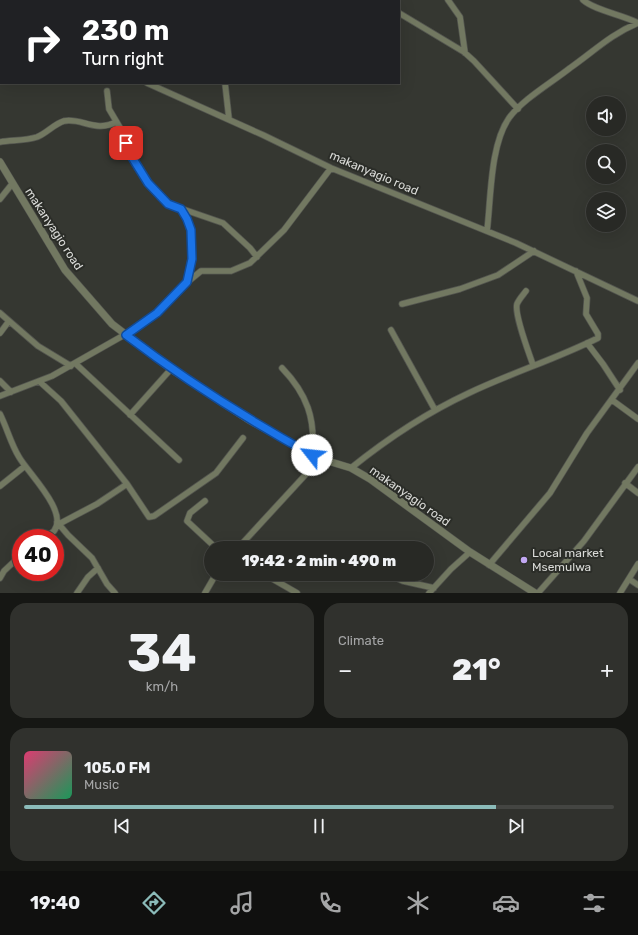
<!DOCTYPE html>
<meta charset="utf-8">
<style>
body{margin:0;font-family:Rubik,sans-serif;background:#30312d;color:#f1f3f6;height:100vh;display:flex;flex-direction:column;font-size:15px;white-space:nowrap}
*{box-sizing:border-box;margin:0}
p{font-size:13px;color:#a5a6a7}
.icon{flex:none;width:22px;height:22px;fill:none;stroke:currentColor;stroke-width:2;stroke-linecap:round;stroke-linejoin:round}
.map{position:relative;height:593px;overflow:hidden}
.details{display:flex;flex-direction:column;gap:10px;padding:10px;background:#161714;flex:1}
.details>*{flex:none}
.top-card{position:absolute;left:0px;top:0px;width:400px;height:84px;box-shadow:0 4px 16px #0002,0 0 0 1px #444542;background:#202124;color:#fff;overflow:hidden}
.fabs{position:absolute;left:586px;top:96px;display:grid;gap:8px}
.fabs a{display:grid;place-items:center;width:40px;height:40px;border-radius:50%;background:#282925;box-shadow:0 4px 16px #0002,0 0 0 1px #444542;font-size:20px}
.speed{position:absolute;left:12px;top:529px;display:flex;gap:8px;font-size:20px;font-weight:700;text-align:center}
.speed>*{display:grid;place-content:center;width:52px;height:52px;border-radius:50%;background:#282925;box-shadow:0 4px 16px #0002,0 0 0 1px #444542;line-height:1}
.speed .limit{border:6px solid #d22;background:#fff;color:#111}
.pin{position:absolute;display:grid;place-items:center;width:34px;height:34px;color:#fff;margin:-17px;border-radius:8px;box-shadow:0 2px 6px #0006}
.me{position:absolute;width:44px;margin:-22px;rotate:299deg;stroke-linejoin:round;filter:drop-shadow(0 0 3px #0008)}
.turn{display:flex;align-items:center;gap:14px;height:84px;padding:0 16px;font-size:18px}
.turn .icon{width:52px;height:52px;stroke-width:2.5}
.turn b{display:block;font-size:28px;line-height:34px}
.big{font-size:30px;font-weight:800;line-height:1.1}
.details .tile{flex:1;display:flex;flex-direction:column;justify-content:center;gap:6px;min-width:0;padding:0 14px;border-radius:16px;background:#30312d}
.details .dial{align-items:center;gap:0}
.dial b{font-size:52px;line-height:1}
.song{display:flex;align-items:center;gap:12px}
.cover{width:48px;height:48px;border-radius:6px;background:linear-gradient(135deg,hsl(340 70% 55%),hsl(150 70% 35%))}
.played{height:4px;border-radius:2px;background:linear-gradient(90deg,#8bbbb9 80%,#444542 80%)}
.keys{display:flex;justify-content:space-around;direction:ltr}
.heat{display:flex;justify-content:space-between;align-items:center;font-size:22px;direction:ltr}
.details .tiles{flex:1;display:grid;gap:10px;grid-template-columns:1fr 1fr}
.tile:last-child{grid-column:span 2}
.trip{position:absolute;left:204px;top:541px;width:230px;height:40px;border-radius:20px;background:#282925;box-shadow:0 4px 16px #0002,0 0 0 1px #444542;font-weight:800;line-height:40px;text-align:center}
.dock{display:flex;height:64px;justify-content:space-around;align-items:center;background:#10100f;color:#a5a6a7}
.dock .icon{width:28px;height:28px}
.dock .current{color:#8bbbb9}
.dock b{font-size:18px;color:#f1f3f6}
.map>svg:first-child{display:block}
</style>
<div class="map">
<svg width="638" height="593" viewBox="0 0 638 593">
<rect width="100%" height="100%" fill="#353731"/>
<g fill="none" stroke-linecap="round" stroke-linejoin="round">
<g stroke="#53554f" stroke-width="7">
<path id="minor" d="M378,0L379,1
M448,0L460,17L465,53
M583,0C594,10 623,15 638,23
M61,1V0
M226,1V0
M399,13L464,52L474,61L518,109
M0,16H1
M147,83L263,135L331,168L516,243L638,301
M225,83L229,119
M107,91L109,109L122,131L130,154L148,183L168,204L223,223L250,248L257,257
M0,142C12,140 25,141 37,137C47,133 54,124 64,121C80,117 96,133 116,122
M0,199L12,184
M181,209C196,234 192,255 187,282
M487,231C491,199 490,145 509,118C523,99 551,83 570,68C593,52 611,34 638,23
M526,291C523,295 519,299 517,304C514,314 529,353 533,365
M402,304L460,289L498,275L534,251
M0,313L38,346L71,366
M391,330L435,410
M0,333L9,321
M587,343L603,364L620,390
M76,364L179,460
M282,368C307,394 316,419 312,455
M0,381L11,392
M40,382L61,401L127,484L149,517L154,516L216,473L243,438
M0,396L52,376L140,326L157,313L190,280L201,271H231L250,263L284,230L331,168
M612,400L638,419
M0,414C7,428 11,444 19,457C28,473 69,512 54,531C51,534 47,536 43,538
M130,415L171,369
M351,468C387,439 426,413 469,393C511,373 556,359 598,338V334L586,314L587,298L576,271
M625,483L638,493
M0,486L25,466
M205,501L190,513L187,521L216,548
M57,522L68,535L92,558L107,584L115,593
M59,524L97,504L127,484
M238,548L320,459
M489,565L550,493L587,433L638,363
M264,574L297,593
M388,574L403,581L434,588
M0,578L4,571L21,555
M629,579L638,585
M77,593L88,577L98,568
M205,593L216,574
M429,593L451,569L470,552
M538,593L584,541L638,467
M620,593L638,564"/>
</g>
<g stroke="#53554f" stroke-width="8">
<path id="tertiary" d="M0,162L65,270L112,324L171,369L249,420L318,458L351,468L370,479L470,552L535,593"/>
</g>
<use href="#minor" stroke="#727861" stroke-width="5.5"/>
<use href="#tertiary" stroke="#727861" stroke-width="7"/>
</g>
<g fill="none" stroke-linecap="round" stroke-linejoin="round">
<g stroke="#114b97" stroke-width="10">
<path id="route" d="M126,143L130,154L148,183L168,204L181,209L187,219L191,230L192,259L187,282L157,313L126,335C185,380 247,419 312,455"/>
</g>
<use href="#route" stroke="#1a73e8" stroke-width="7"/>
</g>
<circle fill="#c2a8f3" stroke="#2b2d28" stroke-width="1.5" cx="524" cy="560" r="4"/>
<g text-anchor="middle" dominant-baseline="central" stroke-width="4" stroke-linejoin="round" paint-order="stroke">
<g font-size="12" fill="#dadbd8" stroke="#2b2d28">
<text transform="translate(374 173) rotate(23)">makanyagio road</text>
<text transform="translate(54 229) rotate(57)">makanyagio road</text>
<text transform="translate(410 496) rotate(35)">makanyagio road</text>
</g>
<g font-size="12" fill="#dadbd8" stroke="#2b2d28" text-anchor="start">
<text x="532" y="553">Local market<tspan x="532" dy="14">Msemulwa</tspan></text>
</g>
</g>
</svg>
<div class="fabs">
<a><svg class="icon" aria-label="sound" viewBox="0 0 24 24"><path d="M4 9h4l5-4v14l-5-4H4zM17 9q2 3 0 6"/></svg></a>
<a><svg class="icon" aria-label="search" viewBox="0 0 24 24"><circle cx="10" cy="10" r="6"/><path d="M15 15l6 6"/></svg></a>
<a><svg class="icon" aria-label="layers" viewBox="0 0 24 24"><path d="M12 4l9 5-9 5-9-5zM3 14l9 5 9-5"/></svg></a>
</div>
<div class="speed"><div class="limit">40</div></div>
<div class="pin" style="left:126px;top:143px;background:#d93025"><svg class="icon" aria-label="arrive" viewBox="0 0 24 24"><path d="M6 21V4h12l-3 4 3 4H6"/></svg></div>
<svg class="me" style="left:312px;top:455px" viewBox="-20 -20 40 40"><circle r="19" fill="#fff"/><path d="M0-13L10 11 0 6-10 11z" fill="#1a73e8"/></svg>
<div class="trip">19:42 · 2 min · 490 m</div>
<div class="top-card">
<div class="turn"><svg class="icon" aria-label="right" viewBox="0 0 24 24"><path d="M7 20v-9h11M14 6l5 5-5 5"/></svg><div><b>230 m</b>Turn right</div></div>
</div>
</div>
<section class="details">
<div class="tiles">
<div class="tile dial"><b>34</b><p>km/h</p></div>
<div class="tile"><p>Climate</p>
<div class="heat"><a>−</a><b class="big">21°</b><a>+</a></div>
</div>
<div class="tile">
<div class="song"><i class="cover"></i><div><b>105.0 FM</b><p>Music</p></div></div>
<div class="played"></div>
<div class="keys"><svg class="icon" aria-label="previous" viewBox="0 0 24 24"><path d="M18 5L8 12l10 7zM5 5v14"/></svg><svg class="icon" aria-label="pause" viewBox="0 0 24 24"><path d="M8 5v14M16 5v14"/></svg><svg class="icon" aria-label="next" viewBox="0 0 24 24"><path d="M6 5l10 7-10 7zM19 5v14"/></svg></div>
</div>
</div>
</section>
<nav class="dock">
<b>19:40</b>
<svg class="icon current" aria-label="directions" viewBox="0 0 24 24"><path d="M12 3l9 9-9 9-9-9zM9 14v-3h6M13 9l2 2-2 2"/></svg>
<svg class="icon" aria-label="music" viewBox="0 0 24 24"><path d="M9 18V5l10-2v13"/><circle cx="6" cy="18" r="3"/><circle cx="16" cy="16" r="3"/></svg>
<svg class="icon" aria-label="phone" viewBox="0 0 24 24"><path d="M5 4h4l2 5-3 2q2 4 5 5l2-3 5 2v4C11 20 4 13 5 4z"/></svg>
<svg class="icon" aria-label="climate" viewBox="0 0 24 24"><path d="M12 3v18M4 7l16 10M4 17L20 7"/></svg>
<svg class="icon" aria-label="car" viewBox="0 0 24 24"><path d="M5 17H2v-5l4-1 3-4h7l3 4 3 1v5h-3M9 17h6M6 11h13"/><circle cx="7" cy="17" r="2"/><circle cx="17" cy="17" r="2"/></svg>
<svg class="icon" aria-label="filters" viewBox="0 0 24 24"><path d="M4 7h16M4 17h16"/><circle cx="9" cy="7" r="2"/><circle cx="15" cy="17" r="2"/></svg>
</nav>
